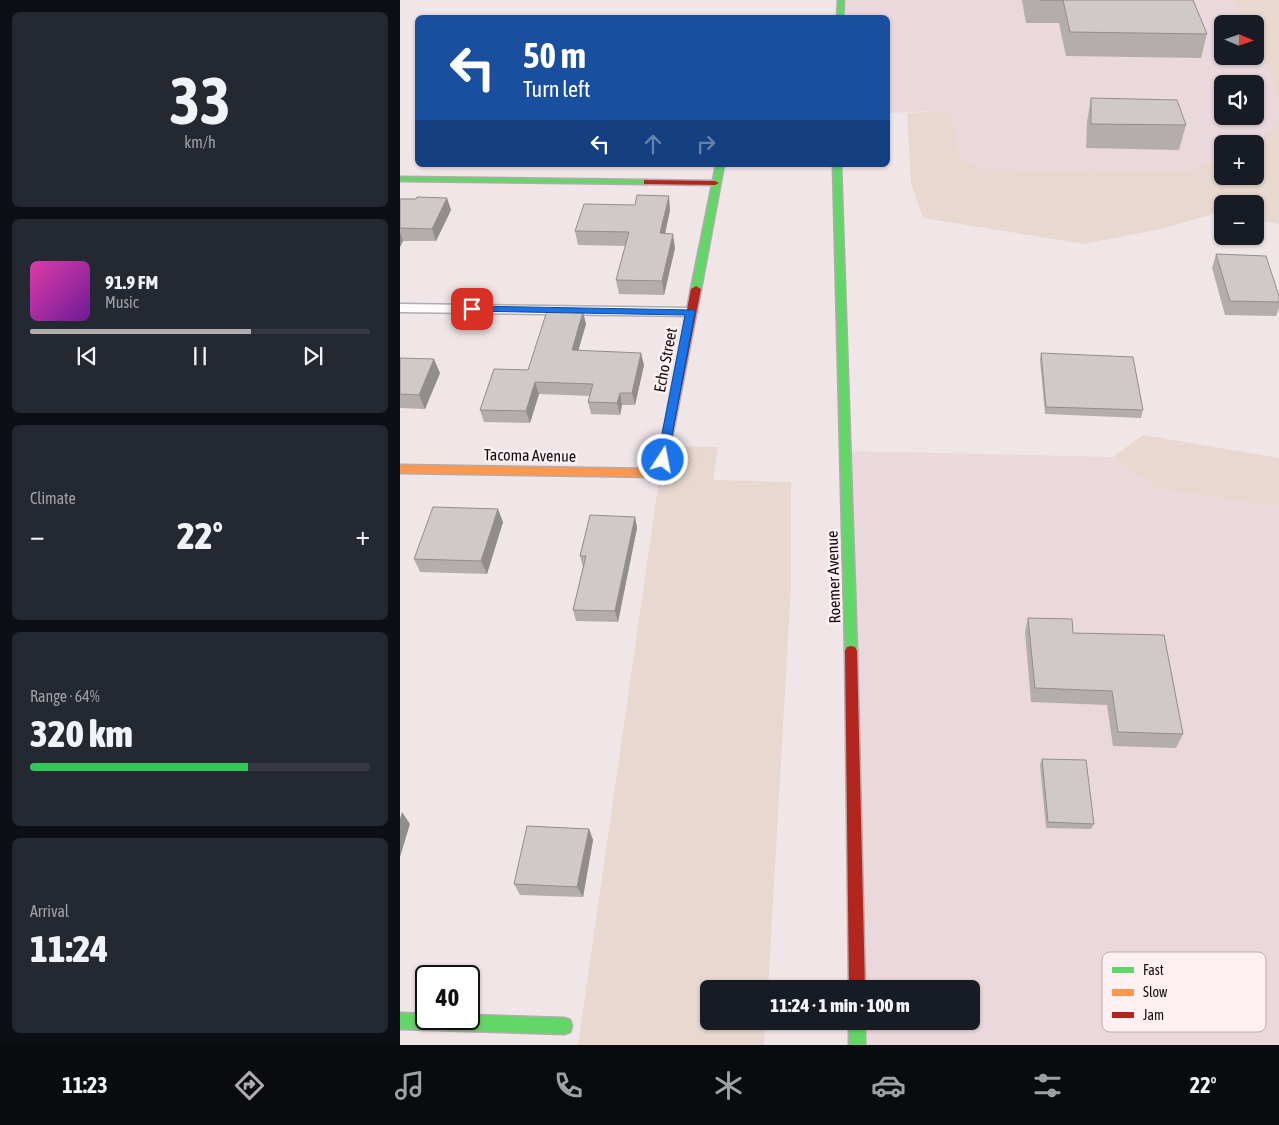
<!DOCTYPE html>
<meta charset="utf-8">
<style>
body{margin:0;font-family:"Asap Condensed",sans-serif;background:#242831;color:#f1f3f6;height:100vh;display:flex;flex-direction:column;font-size:19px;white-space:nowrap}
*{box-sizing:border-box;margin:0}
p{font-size:16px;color:#9ea1a6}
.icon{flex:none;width:28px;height:28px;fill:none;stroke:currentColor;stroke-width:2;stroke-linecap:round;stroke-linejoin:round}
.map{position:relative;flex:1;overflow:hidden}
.drawer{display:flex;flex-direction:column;gap:12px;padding:12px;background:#0d0f14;width:400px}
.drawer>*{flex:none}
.guide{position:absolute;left:15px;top:15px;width:475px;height:152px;border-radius:8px;box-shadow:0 1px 4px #0004;background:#1a4fa0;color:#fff;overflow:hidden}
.needle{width:32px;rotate:92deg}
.tools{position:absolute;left:814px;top:15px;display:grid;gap:10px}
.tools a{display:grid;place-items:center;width:50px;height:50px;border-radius:8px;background:#171b24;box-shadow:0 1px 4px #0004;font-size:25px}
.speed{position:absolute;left:15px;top:965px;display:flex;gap:10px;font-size:25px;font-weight:700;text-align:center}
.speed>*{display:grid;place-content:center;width:65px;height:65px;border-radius:50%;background:#171b24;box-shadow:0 1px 4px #0004;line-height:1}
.speed .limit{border:2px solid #111;border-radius:8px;background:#fff;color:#111}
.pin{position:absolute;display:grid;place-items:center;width:42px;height:42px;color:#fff;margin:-21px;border-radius:10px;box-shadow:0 2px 8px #0006}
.me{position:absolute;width:55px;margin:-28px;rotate:11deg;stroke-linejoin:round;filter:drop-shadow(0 0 4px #0008)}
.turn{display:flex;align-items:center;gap:18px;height:105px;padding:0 25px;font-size:22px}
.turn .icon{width:65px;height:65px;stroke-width:2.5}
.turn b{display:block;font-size:35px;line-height:42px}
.lanes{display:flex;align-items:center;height:48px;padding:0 25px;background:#0003;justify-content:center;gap:25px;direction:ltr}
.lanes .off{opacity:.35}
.big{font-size:38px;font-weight:800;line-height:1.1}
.drawer .widget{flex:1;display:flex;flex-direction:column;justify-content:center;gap:8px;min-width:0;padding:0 18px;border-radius:8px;background:#242831}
.drawer .dial{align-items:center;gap:0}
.dial b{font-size:65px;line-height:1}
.song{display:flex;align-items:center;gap:15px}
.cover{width:60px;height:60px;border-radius:8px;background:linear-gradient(135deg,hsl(320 70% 55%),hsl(280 70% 35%))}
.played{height:5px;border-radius:2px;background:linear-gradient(90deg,#b0adb0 65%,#363941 65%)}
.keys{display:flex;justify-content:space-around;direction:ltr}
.heat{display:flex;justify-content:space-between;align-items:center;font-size:28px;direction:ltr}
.charge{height:8px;border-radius:4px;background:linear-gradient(90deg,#34c759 64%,#363941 0)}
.trip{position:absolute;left:300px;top:980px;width:280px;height:50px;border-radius:8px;background:#171b24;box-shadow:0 1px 4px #0004;font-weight:800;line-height:50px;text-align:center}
.tabs{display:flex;height:80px;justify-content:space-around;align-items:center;background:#090b0e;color:#9ea1a6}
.tabs .icon{width:35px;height:35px}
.tabs .current{color:#b0adb0}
.tabs b{font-size:22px;color:#f1f3f6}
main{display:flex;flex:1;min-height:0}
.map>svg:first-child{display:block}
</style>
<main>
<section class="drawer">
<div class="widget dial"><b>33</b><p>km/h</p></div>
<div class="widget">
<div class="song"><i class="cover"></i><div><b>91.9 FM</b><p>Music</p></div></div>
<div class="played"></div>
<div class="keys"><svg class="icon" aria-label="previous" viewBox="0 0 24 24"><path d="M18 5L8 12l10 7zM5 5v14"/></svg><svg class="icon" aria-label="pause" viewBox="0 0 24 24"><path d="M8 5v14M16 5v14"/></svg><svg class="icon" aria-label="next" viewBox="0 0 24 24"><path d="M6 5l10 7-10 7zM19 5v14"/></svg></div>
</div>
<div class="widget"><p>Climate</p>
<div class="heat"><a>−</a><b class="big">22°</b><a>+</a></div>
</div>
<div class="widget"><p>Range · 64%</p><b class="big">320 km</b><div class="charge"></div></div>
<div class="widget"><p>Arrival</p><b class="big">11:24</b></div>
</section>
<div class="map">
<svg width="879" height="1045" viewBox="0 0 879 1045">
<rect width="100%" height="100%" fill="#f0e6e8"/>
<path fill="#ebd8dd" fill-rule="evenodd" d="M441,0H833L845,24H822V56H855V43L873,79L879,103V120L854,144H822V159L784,171L580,169L559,156L552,110L488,113V18H440ZM822,84H855V116H822Z
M445,451L713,457L758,489L879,507V1045H457V1021H571V989H457Z"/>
<path fill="#e8d8cf" d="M833,0H879V103L873,79L855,43V24H845Z
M552,110L559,156L580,169L784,171L822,159V176H855L854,144L879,120V224L855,220V204H822V214L816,213L761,229L684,244L523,218L511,183L507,113Z
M743,435L879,458V507L758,489L713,457Z
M266,446L318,447L313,480L391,482V586L368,989H309V1021H366L364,1045H178L260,473Z"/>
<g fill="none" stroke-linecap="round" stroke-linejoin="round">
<g stroke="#b2abad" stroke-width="3">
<path id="lane" d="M0,304L291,308L297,312L291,316L0,312Z"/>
</g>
<g stroke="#b2abad" stroke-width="3">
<path id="fast" d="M438,0H444L443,18H437Z
M316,165H324L301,289L296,292L291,289Z
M433,165H441L457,651L455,655L451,656L447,655L445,651Z
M0,177L247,180L251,182L247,184L0,181Z
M0,1013L26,1014V1019H69V1015L164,1018L170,1020L172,1026L170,1032L164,1034L0,1029Z
M449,1021H465V1045H449Z"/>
</g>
<g stroke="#b2abad" stroke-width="3">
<path id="slow" d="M265,444L270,448L265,473L260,477L0,473V465L255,469L260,448Z"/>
</g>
<g stroke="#b2abad" stroke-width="3">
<path id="jam" d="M244,180L315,181L319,183L315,185L247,184H244Z
M296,286L301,289L270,448L265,452L260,448L291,289Z
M451,646L455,647L457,651L465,989H449L445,651L447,647Z"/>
</g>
<use href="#lane" fill="#fdfbfc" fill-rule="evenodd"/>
<use href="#fast" fill="#63d668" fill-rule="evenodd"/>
<use href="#slow" fill="#ff974d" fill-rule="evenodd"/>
<use href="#jam" fill="#b3261e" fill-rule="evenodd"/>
</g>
<path fill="#b4adad" d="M622,0H793L807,34L801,58L666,56L659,23H626Z
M691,98L786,125L779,150L686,148L687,122Z
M47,198L51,210L36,241H3L0,247V199H16Z
M270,210L265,234L275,248L264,295L219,294L216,280L225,246L178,245L175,231Z
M816,254L879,296V308L876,316L825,315L812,268Z
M183,312L186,324L178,351L244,365L235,405H222L220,415L191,414L188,402L190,396L139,394L130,423L84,422L80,410L128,370Z
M641,353L743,410L741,418L645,414L640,360Z
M0,358L40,373L25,409L0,408Z
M235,517L237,528L218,622L176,621L173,610L183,567L180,556Z
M103,522L87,574L20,572L14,559Z
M628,618L673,633L783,734L776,748L713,746L707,705L631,702L625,632Z
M642,759L694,824L691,829L646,828L640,765Z
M189,829L193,840L183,897L120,895L114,884Z"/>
<path fill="#928d8d" d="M269,196L270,210L262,248L260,233Z
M47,198L51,210L36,241L32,229Z
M0,232L3,241L0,247Z
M273,234L275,248L264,295L262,281Z
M183,312L186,324L175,362L172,350Z
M241,353L244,365L235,405L232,393Z
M34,359L40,373L25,409L19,395Z
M135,382L139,394L130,423L126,411Z
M220,393L222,405L220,415L217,403Z
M98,509L103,522L87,574L81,561Z
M235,517L237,528L218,622L215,611Z
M2,812L10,824L0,857V819Z
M189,829L193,840L183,897L177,887Z"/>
<path fill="#d1c9c9" stroke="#928d8d" d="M640,0H793L807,34L670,32L663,0Z
M691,98L777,100L786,125L691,124Z
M237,195L269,196L260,233L273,234L262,281L216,280L229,232L175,231L184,204L235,205Z
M17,197L47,198L32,229L0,228V199H16Z
M816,254L866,256L879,296V302L830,301Z
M147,311L183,312L172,350L241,353L232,393H220L217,403L188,402L193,384L135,382L126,411L80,410L94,369L128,370Z
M641,353L733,357L743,410L646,407Z
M0,358L34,359L19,395L0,394Z
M33,507L98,509L81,561L14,559Z
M190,515L235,517L215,611L173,610L186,556H180Z
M628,618L672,619L673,633L764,635L783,734L718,732L712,691L635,688Z
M642,759L686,760L694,824L648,822Z
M127,826L189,829L177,887L114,884Z"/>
<path fill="#1a73e8" stroke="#114b97" d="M72,306L294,310L295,312L267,462L263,464L257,460L285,315L69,311L67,309Z"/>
<g text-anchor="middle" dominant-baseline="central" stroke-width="5" stroke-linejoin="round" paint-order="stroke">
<g font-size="16" fill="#120c0d" stroke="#fff0f3">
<text transform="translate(265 360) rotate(-79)">Echo Street</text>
<text transform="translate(130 455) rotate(1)">Tacoma Avenue</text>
<text transform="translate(433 577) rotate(-92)">Roemer Avenue</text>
</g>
</g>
<rect x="702" y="952" width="164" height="80" rx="8" fill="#fff0f3" stroke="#b8acae" stroke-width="1"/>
<rect x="712" y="967" width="22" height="6" fill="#63d668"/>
<rect x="712" y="989" width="22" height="7" fill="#ff974d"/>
<rect x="712" y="1012" width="22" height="6" fill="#b3261e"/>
<g font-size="14" fill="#120c0d">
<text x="743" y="975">Fast</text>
<text x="743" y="997">Slow</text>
<text x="743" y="1020">Jam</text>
</g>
</svg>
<div class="tools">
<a><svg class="needle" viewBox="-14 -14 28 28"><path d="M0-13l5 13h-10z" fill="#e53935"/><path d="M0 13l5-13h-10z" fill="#9ea1a6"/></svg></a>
<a><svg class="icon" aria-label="sound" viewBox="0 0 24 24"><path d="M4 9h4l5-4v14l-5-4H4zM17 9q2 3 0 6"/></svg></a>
<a>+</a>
<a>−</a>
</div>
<div class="speed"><div class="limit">40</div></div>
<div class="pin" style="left:72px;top:309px;background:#d93025"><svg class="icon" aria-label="arrive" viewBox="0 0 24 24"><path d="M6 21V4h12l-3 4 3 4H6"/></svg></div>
<svg class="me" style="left:263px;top:460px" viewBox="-20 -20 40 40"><circle r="17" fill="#1a73e8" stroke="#fff" stroke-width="3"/><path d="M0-11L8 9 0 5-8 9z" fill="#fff"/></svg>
<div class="trip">11:24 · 1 min · 100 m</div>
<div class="guide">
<div class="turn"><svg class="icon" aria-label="left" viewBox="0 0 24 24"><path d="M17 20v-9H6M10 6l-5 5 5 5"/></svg><div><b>50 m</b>Turn left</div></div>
<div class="lanes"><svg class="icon" aria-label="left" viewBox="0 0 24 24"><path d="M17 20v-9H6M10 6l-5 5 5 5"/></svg><svg class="icon off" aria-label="ahead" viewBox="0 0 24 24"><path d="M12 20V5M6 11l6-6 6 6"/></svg><svg class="icon off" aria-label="right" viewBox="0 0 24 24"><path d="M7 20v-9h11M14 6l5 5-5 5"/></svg></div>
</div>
</div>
</main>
<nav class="tabs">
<b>11:23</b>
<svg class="icon current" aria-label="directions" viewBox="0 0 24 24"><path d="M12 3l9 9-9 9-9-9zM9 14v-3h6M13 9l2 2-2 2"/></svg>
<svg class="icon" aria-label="music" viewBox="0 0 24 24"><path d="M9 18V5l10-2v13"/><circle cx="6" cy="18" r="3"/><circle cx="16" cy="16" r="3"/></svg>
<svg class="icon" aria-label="phone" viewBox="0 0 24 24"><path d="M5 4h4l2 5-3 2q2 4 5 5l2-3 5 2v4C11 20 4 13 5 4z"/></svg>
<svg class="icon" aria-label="climate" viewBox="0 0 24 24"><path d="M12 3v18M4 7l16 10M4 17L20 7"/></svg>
<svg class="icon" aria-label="car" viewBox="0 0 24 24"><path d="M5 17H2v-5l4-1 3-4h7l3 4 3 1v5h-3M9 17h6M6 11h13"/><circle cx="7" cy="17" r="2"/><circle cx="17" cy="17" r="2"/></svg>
<svg class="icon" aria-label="filters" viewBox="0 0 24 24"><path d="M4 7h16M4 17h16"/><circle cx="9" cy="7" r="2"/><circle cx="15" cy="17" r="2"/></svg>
<b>22°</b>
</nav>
